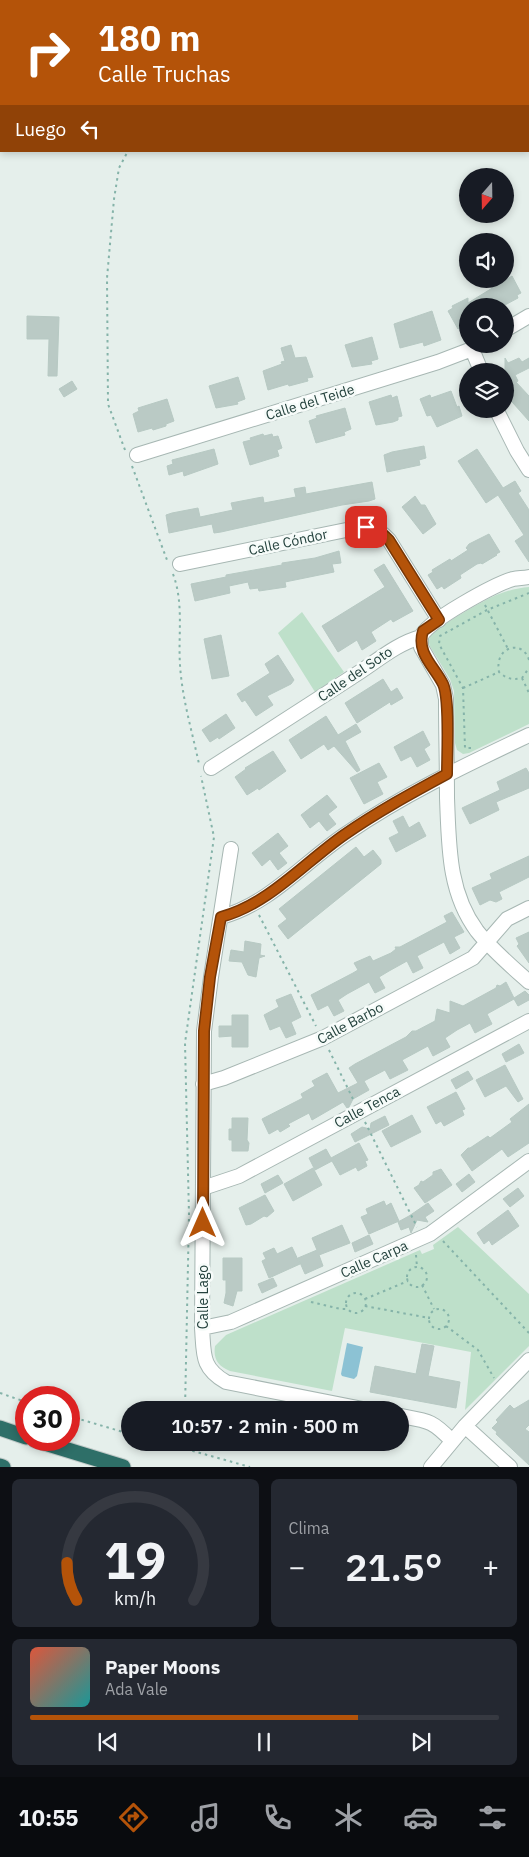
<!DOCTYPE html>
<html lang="es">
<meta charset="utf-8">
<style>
body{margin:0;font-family:"IBM Plex Sans",sans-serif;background:#242831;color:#f1f3f6;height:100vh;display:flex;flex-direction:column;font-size:19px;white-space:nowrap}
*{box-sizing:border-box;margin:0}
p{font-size:16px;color:#9ea1a6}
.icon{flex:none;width:28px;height:28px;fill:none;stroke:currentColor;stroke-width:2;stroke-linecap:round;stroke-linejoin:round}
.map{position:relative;height:1467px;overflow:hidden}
.panel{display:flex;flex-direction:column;gap:12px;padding:12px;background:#0d0f14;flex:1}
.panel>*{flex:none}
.guide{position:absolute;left:0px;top:0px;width:530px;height:152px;box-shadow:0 2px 8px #0003;background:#b45309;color:#fff;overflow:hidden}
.needle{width:32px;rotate:200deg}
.buttons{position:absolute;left:459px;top:168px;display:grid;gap:10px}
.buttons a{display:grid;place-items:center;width:55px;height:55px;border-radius:50%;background:#171b24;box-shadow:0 2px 8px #0003;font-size:25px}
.speed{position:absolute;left:15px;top:1386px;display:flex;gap:10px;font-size:25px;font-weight:700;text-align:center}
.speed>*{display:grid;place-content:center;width:65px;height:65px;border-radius:50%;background:#171b24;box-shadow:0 2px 8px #0003;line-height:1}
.speed .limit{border:8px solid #d22;background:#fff;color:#111}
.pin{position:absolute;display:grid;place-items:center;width:42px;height:42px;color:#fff;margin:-21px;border-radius:10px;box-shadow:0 2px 8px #0006}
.me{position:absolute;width:55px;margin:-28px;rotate:0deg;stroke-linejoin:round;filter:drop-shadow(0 0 4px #0008)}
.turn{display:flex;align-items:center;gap:18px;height:105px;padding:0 15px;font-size:22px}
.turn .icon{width:65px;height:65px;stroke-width:2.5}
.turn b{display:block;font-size:35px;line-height:42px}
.then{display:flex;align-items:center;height:48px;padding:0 15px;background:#0003;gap:10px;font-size:19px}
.big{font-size:38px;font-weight:600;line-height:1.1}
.panel .widget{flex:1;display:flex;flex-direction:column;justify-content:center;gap:8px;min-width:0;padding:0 18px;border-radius:8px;background:#242831}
.panel .dial{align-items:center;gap:0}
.dial svg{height:130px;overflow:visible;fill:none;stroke:#363941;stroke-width:7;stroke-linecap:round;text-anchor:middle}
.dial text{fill:#f1f3f6;stroke:none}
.song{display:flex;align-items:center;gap:15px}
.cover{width:60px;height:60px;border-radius:8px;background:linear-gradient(135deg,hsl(10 70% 55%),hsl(180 70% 35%))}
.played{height:5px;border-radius:2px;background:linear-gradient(90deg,#b45309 70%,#363941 70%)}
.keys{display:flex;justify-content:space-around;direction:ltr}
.heat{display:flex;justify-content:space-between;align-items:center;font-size:28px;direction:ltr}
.panel .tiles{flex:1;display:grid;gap:12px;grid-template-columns:1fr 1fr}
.widget:last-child{grid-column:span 2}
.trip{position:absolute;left:121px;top:1401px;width:288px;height:50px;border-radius:25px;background:#171b24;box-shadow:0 2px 8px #0003;font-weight:600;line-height:50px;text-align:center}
.dock{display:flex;height:80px;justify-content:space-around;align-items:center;background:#090b0e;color:#9ea1a6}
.dock .icon{width:35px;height:35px}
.dock .selected{color:#b45309}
.dock b{font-size:22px;color:#f1f3f6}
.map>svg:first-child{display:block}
</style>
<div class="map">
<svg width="529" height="1467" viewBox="0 0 529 1467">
<rect width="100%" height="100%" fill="#e5efeb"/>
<path fill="#bee0ca" d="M529,587V724L469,753L463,754L457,750L455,743L454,691L450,679L431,648C429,645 428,641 430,637C435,628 487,598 499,594C509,590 519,588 529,587Z
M302,612L344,672L315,692L278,633Z
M458,1227L529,1294V1346L465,1410L471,1352L345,1328L332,1391L230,1371C218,1366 213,1359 215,1346L226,1335L420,1250L422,1254L434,1249L433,1245Z"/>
<path fill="#8cc2d4" d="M347,1343L363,1347L357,1376L354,1379L342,1376L341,1374Z"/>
<path fill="#bacac5" stroke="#b7c9c3" d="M505,276L507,279L512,276L521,293L517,295L518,298L503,306H468V323L458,329L448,311L453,308L452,306L468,298V303L494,287L492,284L501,279H505Z
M432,311L441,340L424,346L423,342L400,348L394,324Z
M27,316L59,317L57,376H48L49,339H27Z
M372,337L378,359L371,361L372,364L352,367L345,345Z
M291,345L295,358L306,357L313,377L307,378L308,381L289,386L288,384L268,390L263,371L282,364L281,362L285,361L281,348Z
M505,358L508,363L519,358L522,362L529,358V368L515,375L518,381L516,382L529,396V421L505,394Z
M238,377L245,399L237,402L238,404L233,405L216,408L209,386Z
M72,381L77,389L64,397L59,389Z
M451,391L457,407L459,406L462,416L437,427L431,415L427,416L420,399L430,395L431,398Z
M391,395L392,398L397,396L402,416L398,417V420L393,422L376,425L369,402Z
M167,399L174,421L166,424V426L153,430L152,428L138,432L133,414L139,411L138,408Z
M345,408L351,429L344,432L345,435L316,443L309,421L317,418L316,416Z
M263,434L264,436L272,434L273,437L278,436L282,448L277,450L279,456L250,465L243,442L251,440L250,438Z
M424,446L426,458L419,460L420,465L387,472L384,455L392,452Z
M214,449L218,464L184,476L183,471L169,475L167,466L173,464L172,460Z
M477,449L503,488L515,481L521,491L518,493L529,510V562L515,541L524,535L498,495L486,503L458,461Z
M372,482L375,499L369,501L342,505L221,532L214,533L212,524L169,533L166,515L172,513L198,508L200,517L233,510L231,503L257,498L263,497L264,503L296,497L294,489L305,487L306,494Z
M415,496L421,505H425L436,524L423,534L402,507Z
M489,534L500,552L496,554L497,555L482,564L481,563L477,564L460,575L461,578L444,589L442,586L437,589L428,575L433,572L432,570L450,559L451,561L468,550L466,548L469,544Z
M339,551L341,563L332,564L334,572L285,582L286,587L259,591L258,588L250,589L248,582L229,586L230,593L195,601L191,584L226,577V575L282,565V563L315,558Z
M384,564L413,611L393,622L391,619L371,632L376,641L362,650L357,640L338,652L322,626L385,587L374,570Z
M221,635L229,676L212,679L204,639Z
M278,655L294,680L291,684L267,696L273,705L256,716L245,700L242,702L237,694L270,673L265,664Z
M383,679L391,692L397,688L403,698L391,705L390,702L357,723L345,703Z
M226,714L235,728L219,739L218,737L210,742L202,730Z
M326,716L338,735L356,724L361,732L345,741L360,770L357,772L334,746L328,750L324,744L301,759L289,740Z
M423,731L430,745L424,749L430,760L417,767L411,756L401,761L394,747Z
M273,751L286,771L259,790L258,788L247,795L235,777L246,769L245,768Z
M379,763L387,777L377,782L383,794L364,804L350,778Z
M526,768L529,773V788L496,802L499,810L470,824L462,808L500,790L497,782Z
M327,795L337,807L328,814L336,824L327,831L319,821L310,828L301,815Z
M403,816L409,828L419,822L426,836L396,852L389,838L399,833L393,821Z
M278,833L288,846L279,853L287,863L278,870L270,859L262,866L252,853Z
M356,847L364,857L373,850L381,860V864L288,939L278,926L287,919L279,909Z
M529,856V877L499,892L502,899L496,902L490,900L480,905L472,888L492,879L490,874Z
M452,912L464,932L454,937L460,948L450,954L444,942L417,956L423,968L413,973L407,961L389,971L379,977L385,988L375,993L369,982L347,994L338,1000L344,1011L334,1016L328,1005L318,1010L311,995L353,973L358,970L354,963L370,956L373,961L391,953L396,949L395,947H400L447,922L444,916Z
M529,932V963L517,946L519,944L516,938Z
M245,941L261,944L260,955L265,956L259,958L256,977L248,975L242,962L229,961L231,950L244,952Z
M506,982L514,998L525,991L529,995V1000L518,1006L514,999L487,1014L492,1024L475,1033L470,1023L457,1030L445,1038L450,1047L433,1056L428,1046L402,1060L408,1070L390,1079L385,1070L364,1081L369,1090L353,1099L349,1107L347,1108L343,1102L312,1120L309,1113L288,1124L290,1126L280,1132L278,1129L269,1134L262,1119L303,1098L301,1094L315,1086L312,1081L327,1073L338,1093L358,1083L349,1068L355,1064L406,1037L412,1031H416L435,1021L437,1009L450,1013V1001L463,1006L496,988L497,985L500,986Z
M291,994L301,1017L291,1022L296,1034L286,1038L280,1026L270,1030L264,1015L279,1007L276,1000Z
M232,1015H248V1047H232V1036L219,1037V1026H232Z
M519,1044L524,1053L506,1062L502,1054Z
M505,1065L523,1099L518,1102L506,1086L485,1097L476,1080Z
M468,1071L473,1079L456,1089L451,1080Z
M456,1092L465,1109L462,1110L464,1115L444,1126L441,1121L436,1124L427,1107Z
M529,1104V1143L508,1157L502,1149L472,1171L461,1155L468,1148H470L488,1136L490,1138L512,1122L510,1119Z
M412,1115L421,1132L391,1147L382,1131Z
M385,1116L389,1125L355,1142L351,1134L362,1127L370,1129L371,1123Z
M232,1118H248L247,1140L249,1143L248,1151H232V1140H229V1129H232Z
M359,1143L368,1160L365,1161L367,1166L358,1171L356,1167L340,1175L332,1161L315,1170L309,1158L326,1149L331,1158Z
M313,1168L322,1185L293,1201L284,1184Z
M441,1169L452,1185L425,1203L414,1188L419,1185L421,1181L423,1182L433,1175V1172Z
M469,1174L475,1182L462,1192L456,1184Z
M278,1175L283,1183L265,1193L261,1184Z
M518,1188L524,1196L510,1207L503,1199Z
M265,1195L274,1211L267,1217L264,1216L251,1224L246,1225L239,1208Z
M384,1201L386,1206L391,1203L399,1221L369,1234L361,1217L368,1214L366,1209Z
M428,1203L434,1211L425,1217L428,1222L417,1220L411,1233L409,1227L401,1230L398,1222L409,1216Z
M508,1210L519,1226L492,1245L489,1240L484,1244L477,1233Z
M342,1225L350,1243L319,1255L323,1266L305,1274L298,1258L317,1250L312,1238Z
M369,1235L373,1244L355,1252L352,1243Z
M292,1247L300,1264L269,1278L262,1261L266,1259L263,1253L274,1248L277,1254Z
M223,1258H242V1291H237L233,1306L224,1303L226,1293V1280H223Z
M273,1278L277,1286L262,1293L258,1284Z
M422,1344L434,1346L428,1376L460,1382L456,1408L370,1392L375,1366L416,1374Z
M529,1400V1425L525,1429L529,1432V1465L496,1434L497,1432L492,1428L498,1422L496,1420L510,1405L514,1409Z"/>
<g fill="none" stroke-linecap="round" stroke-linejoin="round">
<g stroke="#a7b7b3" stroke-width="16">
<path id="minor" d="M505,330L529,316
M472,349L481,371
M496,409L517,451L529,470
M137,455L438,362L472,349L481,344
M180,564L351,529C370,526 375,525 389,540L439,620
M421,637V647L443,685L446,699C446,732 447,765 447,798C449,845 448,892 477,931C492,950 511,966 529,982
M211,768C258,738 305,707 352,677C375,663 395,644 421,637C426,621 496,584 513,579C518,578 524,578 529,577
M231,849L211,977L204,1031L202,1328C204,1354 201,1368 226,1382L368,1410
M221,917C270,904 304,862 346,834C404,794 466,765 529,735
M203,1084L224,1078L323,1038L473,958L507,919L529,908
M203,1188L239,1176L529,1021
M202,1328L231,1322L430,1234L529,1161
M400,1416C428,1421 432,1420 452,1441
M465,1426L510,1467
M431,1467L465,1426L529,1360"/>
</g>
<g stroke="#c1cac8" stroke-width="17">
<path id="motorway" d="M0,1428L26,1437
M35,1440L123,1467
M0,1466L3,1467"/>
</g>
<path stroke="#85b3a9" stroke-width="2" stroke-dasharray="2.5 4" stroke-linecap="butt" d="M328,1L329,0
M125,450L108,404L107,278L114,199L119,168L128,151
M132,466L167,560
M173,574C184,603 178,635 180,665C182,698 192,731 199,764
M485,605L508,649
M529,660C523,639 494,646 499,672C507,679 512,680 522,678L529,668
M522,678L529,693
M463,688L499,672
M471,748H465L463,688L439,644L440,636L487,610L529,593
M259,915L316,1026
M329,1050L353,1099
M365,1122L417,1227
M443,1241L529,1333
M416,1255L417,1267
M407 1277a10 10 0 1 1 20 0a10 10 0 1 1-20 0Z
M422,1285L434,1309
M346 1303a10 10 0 1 1 20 0a10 10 0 1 1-20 0Z
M365,1299L408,1281
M311,1302L341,1309H347
M365,1306L429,1318
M429 1319a10 10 0 1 1 20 0a10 10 0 1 1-20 0Z
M446,1326L478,1350L494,1378
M0,1393L26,1402
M185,1410L189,1215L185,1043L214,837L201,776
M69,1416L130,1434
M161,1442L250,1467
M185,1449V1442"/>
<use href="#minor" stroke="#fff" stroke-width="14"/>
<use href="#motorway" stroke="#2e6f68" stroke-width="15"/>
</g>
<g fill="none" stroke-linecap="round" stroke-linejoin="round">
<g stroke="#753606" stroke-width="12">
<path id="route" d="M203,1223L204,1031L210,977L221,917C269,904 304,863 344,835C377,812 412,793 447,774C447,754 450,699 443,684C434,666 416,653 423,631L439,620L389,540C381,532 377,528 366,527"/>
</g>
<use href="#route" stroke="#b45309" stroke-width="9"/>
</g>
<g text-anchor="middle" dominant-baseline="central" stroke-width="5" stroke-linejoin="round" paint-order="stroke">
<g font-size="14" fill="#23413c" stroke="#f6fbf9">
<text transform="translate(310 402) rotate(-17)">Calle del Teide</text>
<text transform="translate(288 542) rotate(-12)">Calle Cóndor</text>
<text transform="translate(355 674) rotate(-34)">Calle del Soto</text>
<text transform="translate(350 1023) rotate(-28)">Calle Barbo</text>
<text transform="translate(367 1107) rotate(-28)">Calle Tenca</text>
<text transform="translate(374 1259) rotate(-24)">Calle Carpa</text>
<text transform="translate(203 1297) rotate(-90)">Calle Lago</text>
</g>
</g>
</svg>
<div class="buttons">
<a><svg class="needle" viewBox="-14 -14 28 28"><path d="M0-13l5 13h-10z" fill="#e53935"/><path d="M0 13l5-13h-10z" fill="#9ea1a6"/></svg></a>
<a><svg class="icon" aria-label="sound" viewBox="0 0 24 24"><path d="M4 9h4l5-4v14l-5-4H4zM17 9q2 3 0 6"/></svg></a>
<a><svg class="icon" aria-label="search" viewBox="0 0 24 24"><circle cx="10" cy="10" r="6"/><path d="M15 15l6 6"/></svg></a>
<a><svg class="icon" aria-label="layers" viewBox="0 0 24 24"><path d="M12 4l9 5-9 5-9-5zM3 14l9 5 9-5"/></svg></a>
</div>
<div class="speed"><div class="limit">30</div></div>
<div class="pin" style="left:366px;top:527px;background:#d93025"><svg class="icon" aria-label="arrive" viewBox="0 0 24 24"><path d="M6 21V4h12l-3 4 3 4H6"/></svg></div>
<svg class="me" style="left:203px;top:1223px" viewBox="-20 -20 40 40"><path d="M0-17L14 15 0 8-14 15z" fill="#b45309" stroke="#fff" stroke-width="4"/></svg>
<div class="trip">10:57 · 2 min · 500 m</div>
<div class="guide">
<div class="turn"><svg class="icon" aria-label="right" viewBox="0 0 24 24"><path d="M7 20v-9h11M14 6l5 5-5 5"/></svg><div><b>180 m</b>Calle Truchas</div></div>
<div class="then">Luego<svg class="icon" aria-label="left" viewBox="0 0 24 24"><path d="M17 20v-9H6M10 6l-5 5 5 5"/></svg></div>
</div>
</div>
<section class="panel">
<div class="tiles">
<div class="widget dial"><svg viewBox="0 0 100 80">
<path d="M14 69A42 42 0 1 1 86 69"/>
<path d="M14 69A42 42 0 0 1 8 46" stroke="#b45309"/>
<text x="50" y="56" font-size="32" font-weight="700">19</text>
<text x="50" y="72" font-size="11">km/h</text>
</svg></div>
<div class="widget"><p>Clima</p>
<div class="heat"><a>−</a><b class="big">21.5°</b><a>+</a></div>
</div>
<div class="widget">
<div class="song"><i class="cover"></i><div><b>Paper Moons</b><p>Ada Vale</p></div></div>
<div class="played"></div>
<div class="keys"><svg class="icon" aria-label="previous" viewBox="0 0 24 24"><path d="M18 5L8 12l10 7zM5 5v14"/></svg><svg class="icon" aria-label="pause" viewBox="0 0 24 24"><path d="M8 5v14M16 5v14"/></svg><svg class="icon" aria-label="next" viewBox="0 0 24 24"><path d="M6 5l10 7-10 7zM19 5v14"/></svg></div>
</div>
</div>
</section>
<nav class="dock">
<b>10:55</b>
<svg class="icon selected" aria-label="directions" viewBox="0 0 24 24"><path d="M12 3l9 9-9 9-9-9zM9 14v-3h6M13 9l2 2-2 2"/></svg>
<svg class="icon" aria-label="music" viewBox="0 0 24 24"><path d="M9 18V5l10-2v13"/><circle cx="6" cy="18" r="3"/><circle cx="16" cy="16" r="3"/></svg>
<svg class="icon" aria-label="phone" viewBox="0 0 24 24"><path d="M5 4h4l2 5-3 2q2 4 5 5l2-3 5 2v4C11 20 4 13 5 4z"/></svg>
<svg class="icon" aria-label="climate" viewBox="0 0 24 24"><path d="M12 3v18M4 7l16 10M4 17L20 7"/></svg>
<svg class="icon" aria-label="car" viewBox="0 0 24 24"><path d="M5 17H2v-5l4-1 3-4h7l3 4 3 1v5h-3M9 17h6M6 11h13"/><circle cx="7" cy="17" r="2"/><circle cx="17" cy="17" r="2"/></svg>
<svg class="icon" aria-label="filters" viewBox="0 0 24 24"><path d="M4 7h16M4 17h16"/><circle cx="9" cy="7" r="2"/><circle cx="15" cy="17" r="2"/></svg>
</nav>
